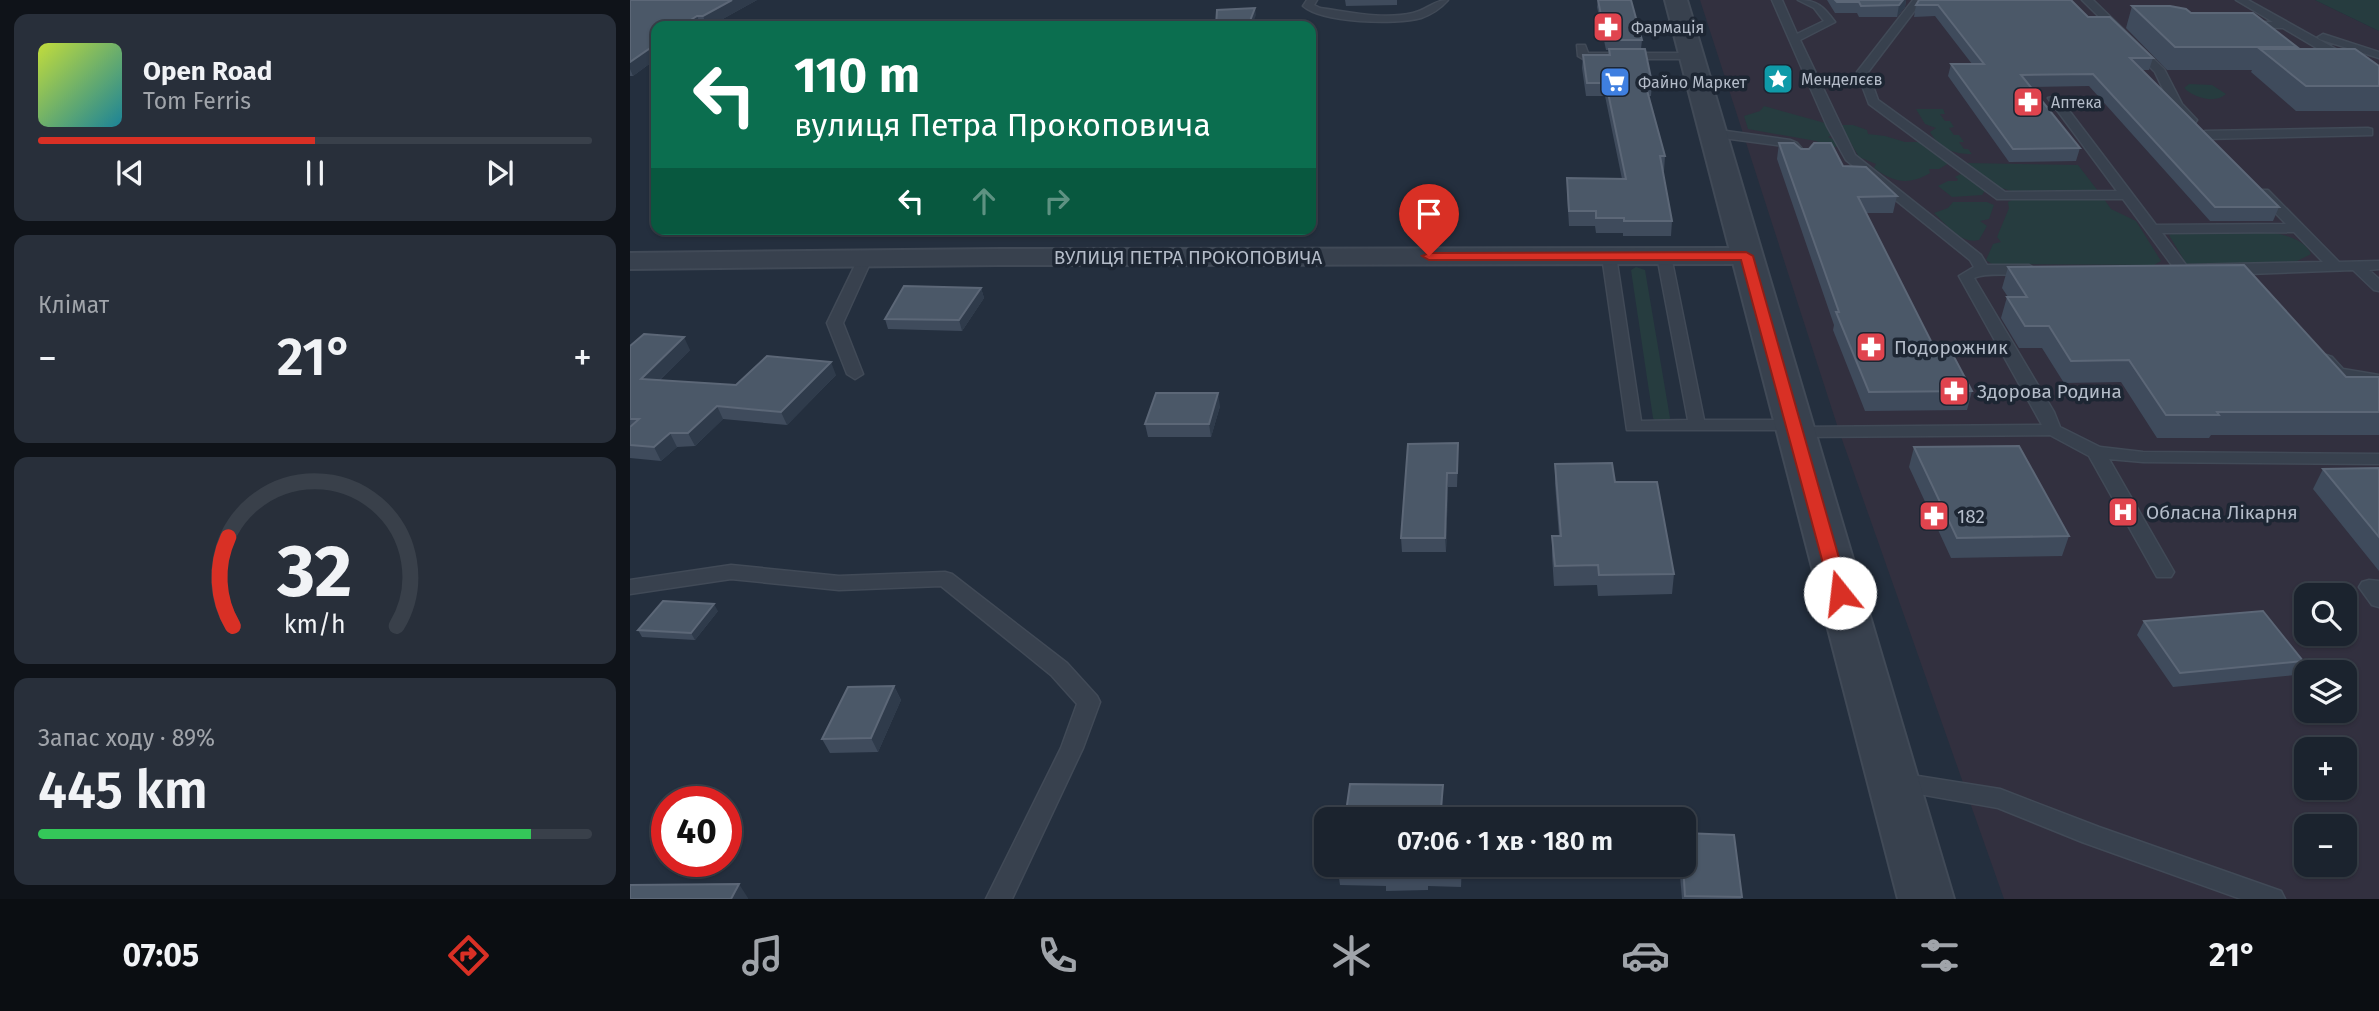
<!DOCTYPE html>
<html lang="uk">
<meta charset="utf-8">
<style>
body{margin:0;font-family:"Fira Sans",sans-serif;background:#282f3a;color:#f1f3f6;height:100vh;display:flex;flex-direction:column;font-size:26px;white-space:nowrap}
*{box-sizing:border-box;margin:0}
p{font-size:23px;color:#a0a4aa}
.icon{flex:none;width:38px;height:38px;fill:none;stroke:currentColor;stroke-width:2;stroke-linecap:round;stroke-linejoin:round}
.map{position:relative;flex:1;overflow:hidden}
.sheet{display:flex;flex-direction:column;gap:14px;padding:14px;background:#0f1319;width:630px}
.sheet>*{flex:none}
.hud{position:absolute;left:21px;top:21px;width:665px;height:214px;border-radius:14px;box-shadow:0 2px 5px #0004,0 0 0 2px #39404a;background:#0b6e4f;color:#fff;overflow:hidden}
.fabs{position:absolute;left:1664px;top:583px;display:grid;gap:14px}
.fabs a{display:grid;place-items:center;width:63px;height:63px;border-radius:14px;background:#1b232e;box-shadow:0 2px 5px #0004,0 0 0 2px #39404a;font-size:35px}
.speed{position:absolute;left:21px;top:786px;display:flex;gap:14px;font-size:35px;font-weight:700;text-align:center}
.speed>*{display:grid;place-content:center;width:91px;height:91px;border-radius:50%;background:#1b232e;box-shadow:0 2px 5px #0004,0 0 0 2px #39404a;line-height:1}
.speed .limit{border:10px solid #d22;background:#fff;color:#111}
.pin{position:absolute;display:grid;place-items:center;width:60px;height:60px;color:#fff;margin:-72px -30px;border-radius:50% 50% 50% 0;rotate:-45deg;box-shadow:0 0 7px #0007}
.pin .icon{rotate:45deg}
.me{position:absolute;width:77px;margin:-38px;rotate:344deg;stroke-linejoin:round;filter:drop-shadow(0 0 5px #0008)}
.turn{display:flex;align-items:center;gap:24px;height:147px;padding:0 28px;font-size:32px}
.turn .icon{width:91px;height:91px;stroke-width:2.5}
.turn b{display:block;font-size:49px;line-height:60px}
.lanes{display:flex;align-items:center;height:66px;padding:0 28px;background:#0003;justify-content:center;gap:35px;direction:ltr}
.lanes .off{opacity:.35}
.big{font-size:52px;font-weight:600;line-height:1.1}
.sheet .widget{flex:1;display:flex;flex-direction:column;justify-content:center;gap:10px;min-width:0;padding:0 24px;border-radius:14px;background:#282f3a}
.sheet .dial{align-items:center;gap:0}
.dial svg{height:182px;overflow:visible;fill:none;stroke:#39404a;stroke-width:7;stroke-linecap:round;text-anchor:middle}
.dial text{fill:#f1f3f6;stroke:none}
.song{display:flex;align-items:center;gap:21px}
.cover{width:84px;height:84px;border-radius:10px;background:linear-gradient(135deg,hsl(70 70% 55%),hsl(190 70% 35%))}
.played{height:7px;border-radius:4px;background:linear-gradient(90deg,#d93025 50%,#39404a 50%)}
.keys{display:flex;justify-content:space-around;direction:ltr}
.heat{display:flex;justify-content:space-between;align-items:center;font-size:38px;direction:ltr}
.charge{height:10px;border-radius:5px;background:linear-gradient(90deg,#34c759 89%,#39404a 0)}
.trip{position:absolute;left:684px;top:807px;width:382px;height:70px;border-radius:14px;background:#1b232e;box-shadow:0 2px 5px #0004,0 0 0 2px #39404a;font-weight:600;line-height:70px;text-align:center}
.dock{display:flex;height:112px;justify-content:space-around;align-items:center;background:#0b0e12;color:#a0a4aa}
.dock .icon{width:49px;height:49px}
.dock .active{color:#d93025}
.dock b{font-size:32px;color:#f1f3f6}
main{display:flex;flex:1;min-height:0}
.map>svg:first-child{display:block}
</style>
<main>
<section class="sheet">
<div class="widget">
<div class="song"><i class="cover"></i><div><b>Open Road</b><p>Tom Ferris</p></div></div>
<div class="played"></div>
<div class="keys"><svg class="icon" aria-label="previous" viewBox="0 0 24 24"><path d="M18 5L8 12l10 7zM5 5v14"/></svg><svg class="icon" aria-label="pause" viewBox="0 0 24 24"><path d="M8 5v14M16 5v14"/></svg><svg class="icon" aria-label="next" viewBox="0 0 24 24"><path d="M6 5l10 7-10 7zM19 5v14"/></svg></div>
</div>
<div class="widget"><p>Клімат</p>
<div class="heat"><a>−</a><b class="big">21°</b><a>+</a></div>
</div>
<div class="widget dial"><svg viewBox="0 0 100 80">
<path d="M14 69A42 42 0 1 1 86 69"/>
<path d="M14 69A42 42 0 0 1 12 30" stroke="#d93025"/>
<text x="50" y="56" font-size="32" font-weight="700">32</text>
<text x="50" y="72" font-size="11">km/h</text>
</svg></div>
<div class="widget"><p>Запас ходу · 89%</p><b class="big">445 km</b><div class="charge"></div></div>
</section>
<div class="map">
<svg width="1749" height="899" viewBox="0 0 1749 899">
<rect width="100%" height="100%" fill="#242f3e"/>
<path fill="#32303f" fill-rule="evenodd" d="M1070,0H1685L1749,31V899H1374L1208,428ZM1676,595H1715V634H1676ZM1676,672H1715V710H1676ZM1676,749H1715V788H1676ZM1676,826H1715V864H1676Z"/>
<path fill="#263c3f" d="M1685,0H1749V31Z
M1559,84L1582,85L1596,94C1586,104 1564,98 1554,88Z
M1134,106L1195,123L1202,135L1198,137L1205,140L1208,146L1202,148L1186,141L1118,129L1114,116L1130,111Z
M1286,109H1313L1315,114H1310L1315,121H1320L1324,127L1319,128L1324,135H1329L1334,142H1329L1334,149H1338L1342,154C1323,154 1310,149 1300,132L1306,128L1295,124Z
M1210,125H1223L1237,130L1238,134L1255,136L1275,142H1291L1319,163L1309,169H1299L1300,173C1278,186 1263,182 1244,168L1246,164L1229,157Z
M1336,163L1448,165L1468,191H1381L1368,187Z
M1333,173L1356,189L1352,195L1322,197L1308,186L1318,181H1327L1328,179L1325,177Z
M1384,199H1474L1481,209L1506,221L1531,261L1524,265L1362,264L1356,260L1363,244L1371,242L1367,237L1379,208L1378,202Z
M1323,202H1357L1364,205L1359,219L1350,221L1357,226L1349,240C1331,245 1316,224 1304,213L1318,208Z
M1550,231C1582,231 1668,222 1681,254L1663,263L1651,265H1557L1539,235Z
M1006,267L1015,270L1040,418L1038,422L1025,421L1023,418L1001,270Z"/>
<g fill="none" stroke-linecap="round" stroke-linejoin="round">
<g stroke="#414a57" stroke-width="3">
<path id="service" d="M677,0H687L684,5L690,8C720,12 753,20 783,13C797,10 804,0 818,0C810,9 802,14 791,18C766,25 692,23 673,6Z
M1142,0H1152L1167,34L1194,21L1184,8L1168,0C1187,0 1194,7 1205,22L1170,40L1225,155L1351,255L1357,265H1399L1406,269C1394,280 1362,270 1344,278L1424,412L1430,427L1470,447L1513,452L1749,454V464L1513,462L1479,459L1544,572L1541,577H1527L1459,456L1420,435L1165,437L1159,436L1158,430H997L972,256L979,252L986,256L1011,421L1058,420L1027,256L1034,252L1041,256L1074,420H1163L1169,421L1170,427L1412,425L1329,276L1344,267L1340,260L1216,160L1197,126Z
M1283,0L1292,1L1238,72L1248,100L1375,192L1487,191L1418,98L1428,96L1526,225L1656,224L1626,193L1628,190H1638L1709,262L1749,261V269L1739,270L1749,279V291L1744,290L1723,270L1618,274L1547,272L1493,199H1367L1239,104L1227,72ZM1664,232L1693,262L1556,265L1532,233Z
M1452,0H1463L1534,69L1552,104L1567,120L1565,123H1557L1541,106L1525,72Z
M1606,0H1618L1722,58L1749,77V85L1653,28L1611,27V23L1615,22H1643Z
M1693,34L1749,52V58L1689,39L1688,37Z
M947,45H955L958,53H1060L1065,56L1060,59H953L948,56Z
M1738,128L1742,129V135L1575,139L1569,135L1575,131Z
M1082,129L1160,140L1167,143L1179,157L1173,161L1153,146L1078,136V130Z
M235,255L242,259L213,323L233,374L225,379L217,374L197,323L228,259Z
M1696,355L1702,357L1713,369L1749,375V385L1702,376L1688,360Z
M101,565L209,576L315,572L322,574L437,663L467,696L470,702L453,748L382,899H356L431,748L447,704L421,675L311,586L209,590L101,579L0,594V580Z
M1739,580L1749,581V607L1742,605L1729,587L1732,582Z
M1269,773L1370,789L1469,827L1651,891L1655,899H1611L1452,842L1368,808L1261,789L1257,782L1261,775Z"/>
</g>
<g stroke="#414a57" stroke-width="4">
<path id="minor" d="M1117,248L1127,250L1130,256L1127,262L1117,264L368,265L0,269V253L368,249Z"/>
</g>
<g stroke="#414a57" stroke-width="4">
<path id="tertiary" d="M1035,0H1057L1324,899H1268Z"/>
</g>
<use href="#service" fill="#38414e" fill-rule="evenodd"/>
<use href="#minor" fill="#38414e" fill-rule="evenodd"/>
<use href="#tertiary" fill="#38414e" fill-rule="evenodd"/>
</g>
<path fill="#3f4b5c" d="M0,0H127L80,26H26V59L3,76H0Z
M715,0H767V5L716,6Z
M968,0H1001L1012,40L1011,49L1022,83L1021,96H1019L1035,156L1034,171H1033L1042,221L1041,236H993V233H966L965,226H939L937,193V178L992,179L975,96H956L952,68L953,55H978L979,50H976L967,7Z
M1197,0H1276L1275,7L1267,17H1229L1227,13H1205Z
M1289,0L1458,17L1523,58L1519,70H1511L1649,207L1643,221H1580L1459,86L1401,87L1450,148L1446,161L1379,162L1318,76L1321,64H1342L1305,16L1284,17L1286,5Z
M1502,6L1561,13L1667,47L1666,49L1749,66V111H1666L1621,72L1622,70H1537L1496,28Z
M1149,143L1171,149H1179L1267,196L1263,213H1236L1307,353L1342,391L1337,410L1235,411L1203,330L1204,325L1147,159Z
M303,229H370L369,232H304Z
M1378,267L1716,377H1749V435H1581L1579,438H1527L1491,382L1434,383L1412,348H1389L1371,318L1377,297H1378L1372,288Z
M351,288L354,298L332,331L258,329L255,319Z
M0,346L60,350L30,380L106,385L206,375L157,425L93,419L65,446L47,447L31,461L0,458Z
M590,406L581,437H518L515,424Z
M1284,447L1439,536L1432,556L1321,558L1279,467Z
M828,457L827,487H818L816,552H772L771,538Z
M925,464L985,482L1044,574L1042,594L968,596L967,585L924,586L922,556V536H929L925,484Z
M1749,468V571L1683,489L1693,469Z
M88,611L65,640L12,637L8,630Z
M1514,621L1673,661L1665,675L1543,687L1507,635Z
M264,686L271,700L248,752L200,753L192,739Z
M709,864H832L831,887L798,886V890L756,891V886L710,885L708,871Z
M1049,864H1054L1112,897L1111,899H1052Z"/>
<path fill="#2f3b4b" d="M102,0H127L80,26H77L73,16Z
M1273,0H1276L1275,7L1267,17L1269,5Z
M625,8L626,15L622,26H618Z
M67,16L71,26H51Z
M26,44V59L3,76L0,69V62Z
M351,288L354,298L332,331L329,320Z
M54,337L60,350L17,392L11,379Z
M201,362L206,375L157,425L151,412Z
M588,393L590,406L581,437L579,424Z
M87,406L93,419L65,446L58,433Z
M40,433L47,447L31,461L24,447Z
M817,473L818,487L816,552L815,538Z
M84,604L88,611L65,640L61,633Z
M264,686L271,700L248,752L241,738Z
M813,785V799L812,819L811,808Z
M109,884L118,898V899H101Z"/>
<path fill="#4b5868" stroke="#5c6777" stroke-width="2" d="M0,0H102L73,16H67L51,26H26V44L0,62Z
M968,0H1001L1012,40H976Z
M1205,0H1273L1269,5L1231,6L1229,2H1207Z
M1289,0H1441L1458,17H1480L1523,58H1500L1649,207H1585L1463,74L1391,75L1450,148L1383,149L1321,64H1354L1308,5H1286Z
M1502,6H1540L1556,9L1561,13H1623L1667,47H1545Z
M625,8L618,26H586L587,10Z
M979,49H1015L1022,83H1015L1035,156H1030L1042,221H994V218H966V211H939L937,178L996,179L976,83H957L953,55H980Z
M1630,49H1725L1749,66V86H1676Z
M1149,143H1164L1171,149H1179L1184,143H1201L1213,166L1236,167L1267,196L1228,197L1307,353H1322L1342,391L1239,392L1206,312H1209Z
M1614,265L1716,377H1749V412H1587L1589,415H1536L1499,360L1441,361L1419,326H1395L1377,297H1397L1378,267Z
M274,286L351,288L329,320L255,319Z
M14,334L54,337L11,379L106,385L137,356L201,362L151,412L87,406L58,433H40L24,447L0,445V427L9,419H0V346Z
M526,393H588L579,424H515Z
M828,443L827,473H817L815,538H771L778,444Z
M1389,446L1439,536L1327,538L1284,447Z
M982,463L985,482H1027L1044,574L969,575L968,565L925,566L922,536H931L925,464Z
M1749,468V537L1693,469Z
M33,601L84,604L61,633L8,630Z
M1633,611L1673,661L1550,673L1514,621Z
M264,686L241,738L192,739L218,687Z
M720,784L813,785L811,808H834L833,819H715Z
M1054,833L1104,835L1112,897L1055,896L1053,864Z
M709,864H831L830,873L797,872V876H755V871H708Z
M109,884L101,899H0V885Z"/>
<path fill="#d93025" stroke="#8d1f18" stroke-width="2" d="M1116,252L1123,256L1219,593L1217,597H1204L1201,593L1111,260H799L792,256L799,253Z"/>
<defs>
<g id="pharmacy-square" transform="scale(1.575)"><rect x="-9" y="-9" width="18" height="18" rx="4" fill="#e0444e" stroke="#1d2633"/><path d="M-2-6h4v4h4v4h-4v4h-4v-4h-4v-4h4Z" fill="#fff"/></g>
<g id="sight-square" transform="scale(1.575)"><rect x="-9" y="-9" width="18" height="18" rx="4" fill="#0f9aa8" stroke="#1d2633"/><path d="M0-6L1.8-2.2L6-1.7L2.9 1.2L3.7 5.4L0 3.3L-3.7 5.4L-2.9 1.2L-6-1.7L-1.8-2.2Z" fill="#fff"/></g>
<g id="supermarket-square" transform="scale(1.575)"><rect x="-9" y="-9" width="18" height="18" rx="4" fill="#3f7fe0" stroke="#1d2633"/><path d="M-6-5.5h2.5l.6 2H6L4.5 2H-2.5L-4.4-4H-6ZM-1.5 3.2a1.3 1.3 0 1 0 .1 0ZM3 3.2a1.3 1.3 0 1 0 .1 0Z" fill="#fff"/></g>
<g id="hospital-square" transform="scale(1.575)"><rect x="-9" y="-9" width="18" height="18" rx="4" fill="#e0444e" stroke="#1d2633"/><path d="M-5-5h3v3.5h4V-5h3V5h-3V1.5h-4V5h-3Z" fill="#fff"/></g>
</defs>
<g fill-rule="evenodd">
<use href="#pharmacy-square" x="978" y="27"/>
<use href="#sight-square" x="1148" y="79"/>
<use href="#supermarket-square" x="985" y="82"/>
<use href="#pharmacy-square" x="1398" y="102"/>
<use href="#pharmacy-square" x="1241" y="347"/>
<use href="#pharmacy-square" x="1324" y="391"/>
<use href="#hospital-square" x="1493" y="512"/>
<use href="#pharmacy-square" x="1304" y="516"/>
</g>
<g text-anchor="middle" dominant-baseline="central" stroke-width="7" stroke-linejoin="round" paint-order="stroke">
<g font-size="16" fill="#b4bcc9" stroke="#1d2633" text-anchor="start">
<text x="1001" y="27">Фармація</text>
<text x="1171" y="79">Менделєєв</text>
<text x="1008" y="82">Файно Маркет</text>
<text x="1421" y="102">Аптека</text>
</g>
<g font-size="19" fill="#b4bcc9" stroke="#1d2633">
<text x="558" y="257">ВУЛИЦЯ ПЕТРА ПРОКОПОВИЧА</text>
</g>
<g font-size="19" fill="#b4bcc9" stroke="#1d2633" text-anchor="start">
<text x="1264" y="347">Подорожник</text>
<text x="1347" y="391">Здорова Родина</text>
<text x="1516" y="512">Обласна Лікарня</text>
<text x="1327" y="516">182</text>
</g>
</g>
</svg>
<div class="fabs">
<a><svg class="icon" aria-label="search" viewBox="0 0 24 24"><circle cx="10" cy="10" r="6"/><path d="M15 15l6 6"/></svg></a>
<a><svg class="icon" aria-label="layers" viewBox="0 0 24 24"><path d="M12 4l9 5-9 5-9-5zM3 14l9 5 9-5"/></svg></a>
<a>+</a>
<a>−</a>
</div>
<div class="speed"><div class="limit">40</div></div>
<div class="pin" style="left:799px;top:256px;background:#d93025"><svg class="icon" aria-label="arrive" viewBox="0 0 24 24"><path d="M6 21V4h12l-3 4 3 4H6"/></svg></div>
<svg class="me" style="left:1210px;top:593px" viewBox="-20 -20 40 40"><circle r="19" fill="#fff"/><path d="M0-13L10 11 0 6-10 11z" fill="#d93025"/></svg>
<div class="trip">07:06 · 1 хв · 180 m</div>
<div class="hud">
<div class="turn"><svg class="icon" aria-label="left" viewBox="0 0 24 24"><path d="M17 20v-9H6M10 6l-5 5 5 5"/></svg><div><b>110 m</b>вулиця Петра Прокоповича</div></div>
<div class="lanes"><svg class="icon" aria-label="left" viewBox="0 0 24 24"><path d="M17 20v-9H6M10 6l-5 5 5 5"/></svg><svg class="icon off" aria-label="ahead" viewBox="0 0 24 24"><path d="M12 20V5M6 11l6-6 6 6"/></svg><svg class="icon off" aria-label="right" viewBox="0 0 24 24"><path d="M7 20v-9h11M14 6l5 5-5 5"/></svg></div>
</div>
</div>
</main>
<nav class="dock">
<b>07:05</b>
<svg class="icon active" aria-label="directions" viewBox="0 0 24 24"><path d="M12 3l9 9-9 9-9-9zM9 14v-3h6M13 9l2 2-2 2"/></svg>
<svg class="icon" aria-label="music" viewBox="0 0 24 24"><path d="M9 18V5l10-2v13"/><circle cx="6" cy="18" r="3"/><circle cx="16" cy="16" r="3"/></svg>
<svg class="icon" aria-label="phone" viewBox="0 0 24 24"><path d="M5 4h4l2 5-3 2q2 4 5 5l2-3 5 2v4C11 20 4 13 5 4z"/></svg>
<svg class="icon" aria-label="climate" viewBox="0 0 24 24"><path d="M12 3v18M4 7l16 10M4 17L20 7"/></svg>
<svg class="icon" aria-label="car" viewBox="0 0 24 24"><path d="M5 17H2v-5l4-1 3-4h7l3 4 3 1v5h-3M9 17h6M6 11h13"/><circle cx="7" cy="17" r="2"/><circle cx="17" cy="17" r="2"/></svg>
<svg class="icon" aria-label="filters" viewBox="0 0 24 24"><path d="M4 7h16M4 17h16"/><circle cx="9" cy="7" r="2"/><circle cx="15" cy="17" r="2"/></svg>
<b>21°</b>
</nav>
